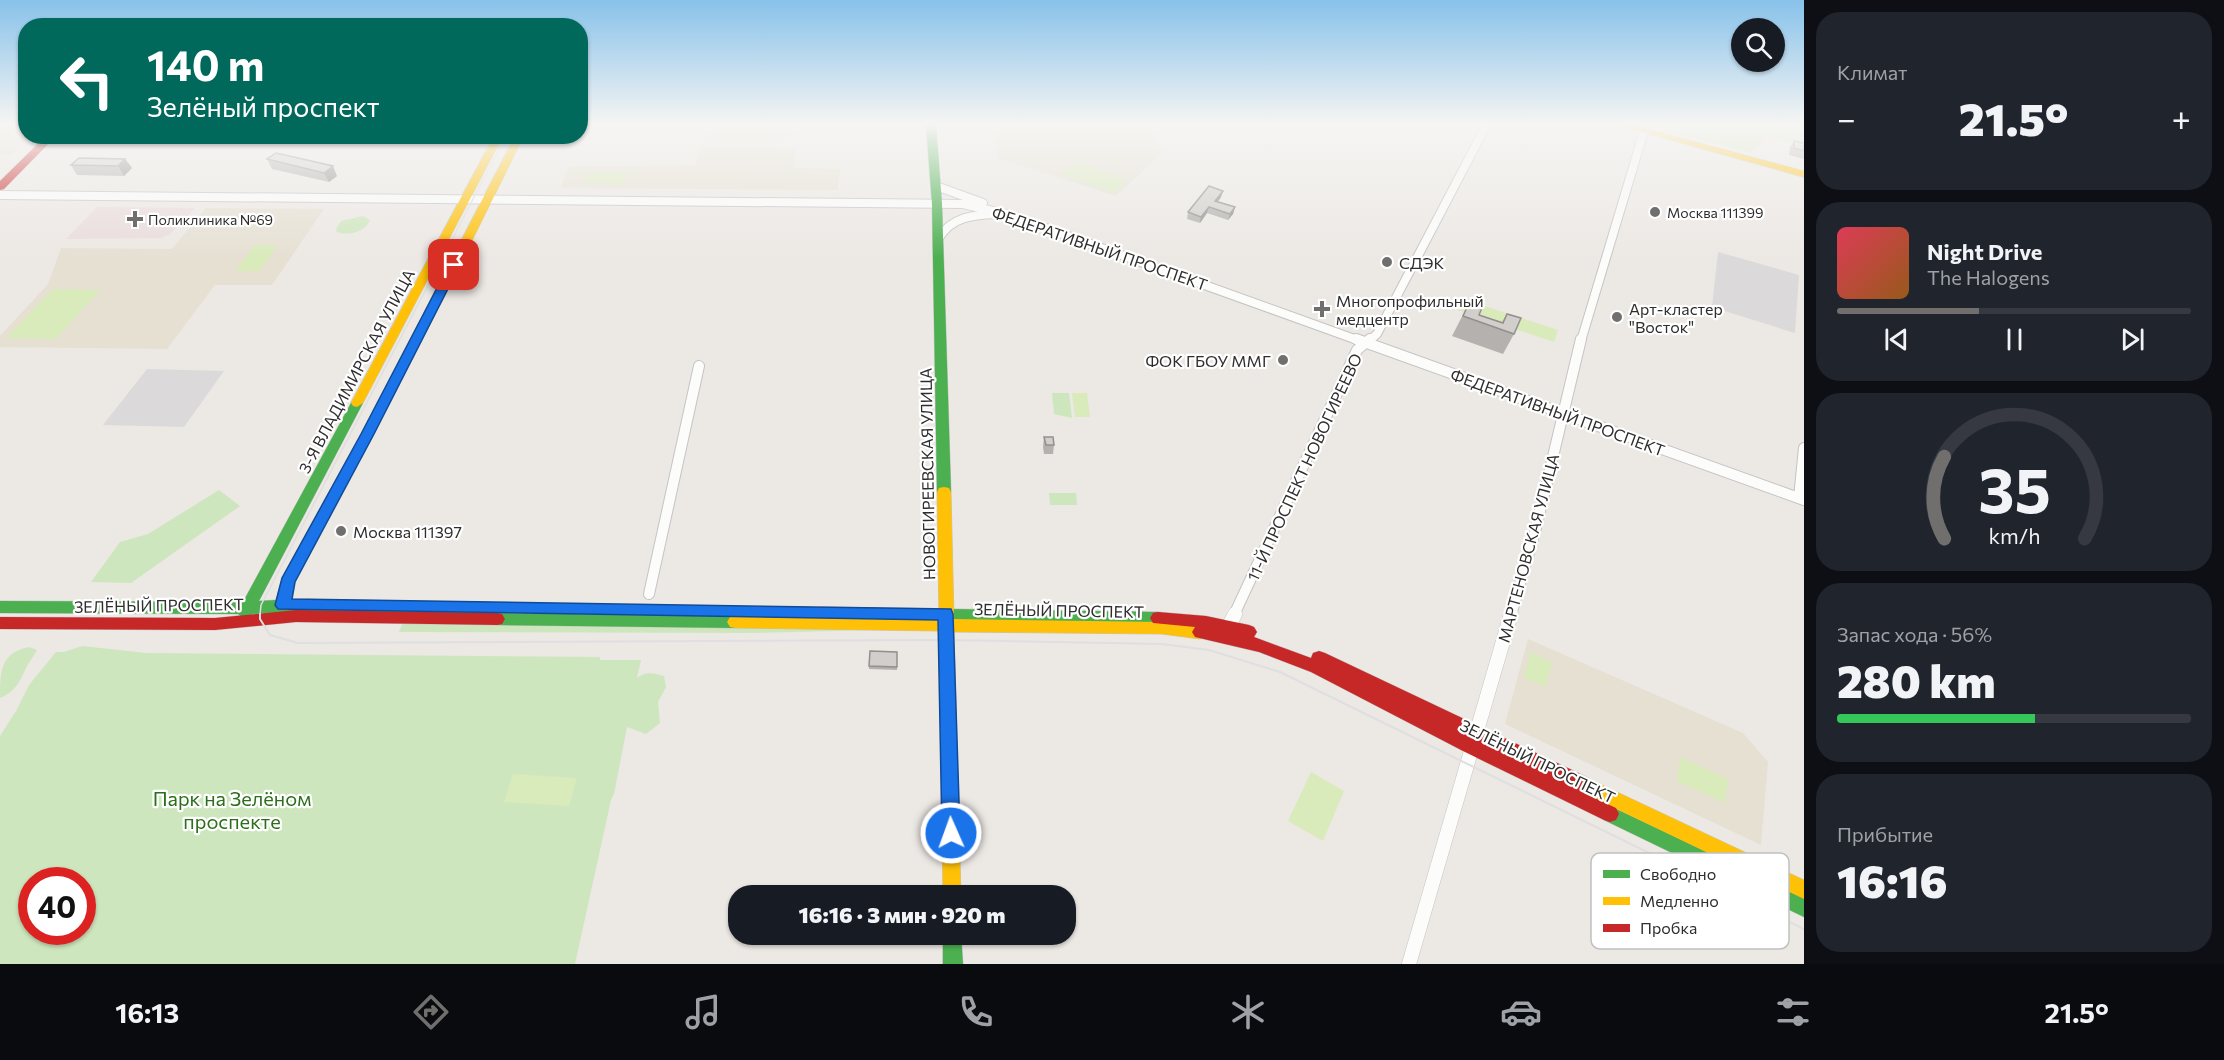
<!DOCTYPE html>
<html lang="ru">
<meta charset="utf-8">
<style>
body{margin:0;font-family:Commissioner,sans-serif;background:#20242c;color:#f1f3f6;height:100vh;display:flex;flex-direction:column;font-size:22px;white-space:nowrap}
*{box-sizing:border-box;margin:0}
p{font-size:20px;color:#9ea1a6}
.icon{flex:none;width:33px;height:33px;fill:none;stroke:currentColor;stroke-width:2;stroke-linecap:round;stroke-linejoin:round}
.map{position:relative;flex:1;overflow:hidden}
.details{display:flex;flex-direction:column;gap:12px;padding:12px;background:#0d0f14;width:420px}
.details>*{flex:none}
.top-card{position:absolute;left:18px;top:18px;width:570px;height:126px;border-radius:24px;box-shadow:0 2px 4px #0004;background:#00695c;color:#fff;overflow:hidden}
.controls{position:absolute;left:1731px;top:18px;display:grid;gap:12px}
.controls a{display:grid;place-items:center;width:54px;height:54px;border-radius:50%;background:#171b24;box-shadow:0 2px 4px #0004;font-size:30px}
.speed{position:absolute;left:18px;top:867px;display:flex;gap:12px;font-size:30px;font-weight:700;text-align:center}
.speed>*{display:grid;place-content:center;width:78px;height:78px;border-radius:50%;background:#171b24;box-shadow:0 2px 4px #0004;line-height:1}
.speed .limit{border:9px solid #d22;background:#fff;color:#111}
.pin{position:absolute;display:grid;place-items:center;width:51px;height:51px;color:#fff;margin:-26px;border-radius:12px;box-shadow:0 3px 9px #0006}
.me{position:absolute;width:66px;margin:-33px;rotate:358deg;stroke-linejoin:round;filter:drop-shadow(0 0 4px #0008)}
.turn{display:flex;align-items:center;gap:21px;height:126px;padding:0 30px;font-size:27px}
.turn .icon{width:78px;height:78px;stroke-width:2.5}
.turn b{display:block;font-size:42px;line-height:51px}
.big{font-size:45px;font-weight:800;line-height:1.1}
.details .tile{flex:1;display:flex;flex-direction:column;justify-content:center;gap:9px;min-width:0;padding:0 21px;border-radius:24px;background:#20242c}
.details .dial{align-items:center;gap:0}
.dial svg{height:156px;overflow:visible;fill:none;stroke:#363941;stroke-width:7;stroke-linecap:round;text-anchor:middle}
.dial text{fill:#f1f3f6;stroke:none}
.song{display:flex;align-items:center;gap:18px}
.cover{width:72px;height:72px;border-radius:9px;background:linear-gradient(135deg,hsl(350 70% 55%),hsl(30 70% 35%))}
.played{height:6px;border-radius:3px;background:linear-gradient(90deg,#706f6e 40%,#363941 40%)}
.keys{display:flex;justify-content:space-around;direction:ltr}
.heat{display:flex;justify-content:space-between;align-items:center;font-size:33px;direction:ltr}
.charge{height:9px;border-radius:4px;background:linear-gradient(90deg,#34c759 56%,#363941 0)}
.trip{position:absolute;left:728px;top:885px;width:348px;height:60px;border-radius:24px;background:#171b24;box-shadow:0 2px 4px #0004;font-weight:800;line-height:60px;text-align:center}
.tabs{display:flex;height:96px;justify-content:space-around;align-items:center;background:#090b0e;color:#9ea1a6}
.tabs .icon{width:42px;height:42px}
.tabs .current{color:#706f6e}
.tabs b{font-size:27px;color:#f1f3f6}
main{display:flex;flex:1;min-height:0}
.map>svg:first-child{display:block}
</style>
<main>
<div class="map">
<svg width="1804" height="964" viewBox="0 0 1804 964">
<rect width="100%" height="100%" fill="#ece8e4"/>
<path fill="#dcd9db" d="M1718,252L1799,275L1795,333L1712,307Z
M147,369L224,371L184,427L103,425Z"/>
<path fill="#e6e0d3" d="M0,124H25L26,136L32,137L12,155H0Z
M710,124H797L794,136L751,141L705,140Z
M995,124L1150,125L1162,153L1116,196L997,158Z
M702,147L795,149L794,168L840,169L838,190L560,188L569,167L696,165Z
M206,208L324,209L272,285H215L167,349L0,347V336L48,284L61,248L172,249Z
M1528,639L1743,733L1768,762L1761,845L1505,724Z"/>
<path fill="#e9dcdb" d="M97,207L195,208L170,234L161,238L66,239Z"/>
<path fill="#cee6be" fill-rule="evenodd" d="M1640,124H1804V146L1767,136L1750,153Z
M363,216L370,220C365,232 350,236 337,232L336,229L341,221Z
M1052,393H1069L1072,418L1054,414Z
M219,490L240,506L131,583L91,582L120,542L148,534Z
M1049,493H1076L1077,505H1050Z
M403,622L920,629L748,633L399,632Z
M82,646L146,653L600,657V660H641L637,678C646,671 654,673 664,676L666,687L658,702L660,723L646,734L627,727L614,794L611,800L575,964H0V736L16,711L29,685L56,652H64ZM32,880H82V932H32Z
M29,647L37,650C34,656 29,662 26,668C20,682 15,692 0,698C0,672 0,653 29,647Z"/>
<path fill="#d9eabb" d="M1075,162L1127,179L1114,193L1062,174Z
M588,173H628L624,184L584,183Z
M254,245H278L260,271H236Z
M53,289L100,290L56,339L6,338Z
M1463,299L1558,330L1554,342L1458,310Z
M1072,393H1087L1090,417H1075Z
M1530,652L1552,662L1546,687L1524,678Z
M1680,757L1728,779L1725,803L1677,781Z
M1311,772L1344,791L1323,841L1288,821Z
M513,774L577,778L569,806L504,802Z"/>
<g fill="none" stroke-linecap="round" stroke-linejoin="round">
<g stroke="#c5c4c5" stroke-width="10">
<path id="street-far2" d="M936,186L983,203
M0,195L963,204L1010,215L1360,341
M939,238C951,217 973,215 995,214
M1369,341L1377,334L1487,124
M1581,341L1644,131"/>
</g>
<g stroke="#c5c4c5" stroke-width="12">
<path id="street-far1" d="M1356,339L1804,500
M1799,498L1804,448
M649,594L699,366
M1234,615L1357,350L1370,339
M1511,615L1535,532L1581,339"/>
</g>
<g stroke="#c5c4c5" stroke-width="15">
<path id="street" d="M1229,626L1235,614
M1409,964L1511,614"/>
</g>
<g stroke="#c5c4c5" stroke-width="1">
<path id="fast" d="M926,124H936L942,204L951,492L949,496H939L937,492L932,204Z
M436,297L442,301L374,434L294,582L291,599L471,602L476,604L478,608L476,612L471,614L299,611L289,612L286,618L281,620L276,618L274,613L252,614L250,617L245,619L238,614L0,613V601L243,602L351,403L357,399L361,400L363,403L259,601L276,600L282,578L362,434L430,301Z
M822,607L1158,612L1163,613L1166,618L1163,623L1158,624L822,619L817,617L814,613L817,609Z
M497,613L735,616L740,617L743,622L740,627L735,628L497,625L492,624L489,619L492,614Z
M1610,806L1804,898V917L1604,820L1601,814L1604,808Z
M943,934H961L963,964H943Z"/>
</g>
<g stroke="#c5c4c5" stroke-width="1">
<path id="slow" d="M1613,124H1629L1804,171V177Z
M494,136H503L363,403L357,407L353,406L351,403Z
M515,136H524L442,301L440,304H432L430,301Z
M944,487L949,488L951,492L954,619L1162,622L1200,625L1205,627L1208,632L1205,637L1200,639L1162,634L954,632L961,896H943L939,631L735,628L730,627L727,622L730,617L735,616L939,618L937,492L939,488Z
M1583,776L1804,880V899L1577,790L1574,784L1577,778Z"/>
</g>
<g stroke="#c5c4c5" stroke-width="1">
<path id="jam" d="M46,136H56L4,189L0,190V181Z
M296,610L497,613L502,614L505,619L502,624L497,625L296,622L215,630L0,629V617L215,618Z
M1158,612L1206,616L1249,625L1254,627L1257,632L1254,637L1311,658L1313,653L1319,651L1325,653L1589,778L1592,784L1589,790L1582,792L1616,808L1619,814L1616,820L1610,822L1604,820L1465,752L1311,672L1259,652L1195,637L1192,632L1195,627L1153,623L1150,618L1153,613Z"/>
</g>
<use href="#street-far2" stroke="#fcfcfb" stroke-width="8"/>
<use href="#street-far1" stroke="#fcfcfb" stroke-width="10"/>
<use href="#street" stroke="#fcfcfb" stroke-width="14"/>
<use href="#fast" fill="#4caf50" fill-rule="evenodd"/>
<use href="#slow" fill="#ffc107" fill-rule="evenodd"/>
<use href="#jam" fill="#c62828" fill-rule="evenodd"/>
<path stroke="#dfdfe1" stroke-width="1.5" d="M260,615L261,605L506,136"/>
<path stroke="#dfdfe1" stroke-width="2" d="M260,614V619L270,635L298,643L946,640L1162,644L1209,650L1280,672L1804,929"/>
</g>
<path fill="#b4b1af" d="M1794,141L1804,143V159L1789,155L1790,147Z
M125,159L132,168L124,176L77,175L71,165Z
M267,159L337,176L329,182L272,169Z
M1221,197L1218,202L1235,207L1233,214L1228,220L1207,213L1200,223L1187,219L1188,212Z
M1470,301L1479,315L1502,322L1507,314L1514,334L1503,354L1452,336Z
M1044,437L1054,445L1053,454H1044L1043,447Z
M870,651L897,652V670L869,669Z"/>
<path fill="#92908e" d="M125,159L132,168L124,176L118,166Z
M333,166L337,176L329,182L324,173Z
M1223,191L1221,197L1213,207L1215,201Z
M1209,207L1207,213L1200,223L1201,217Z
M1235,207L1233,214L1228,220L1230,214Z"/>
<path fill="#d1cecb" stroke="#92908e" stroke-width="1.5" d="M1794,141L1804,143V151L1794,148Z
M276,153L333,166L324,173L267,159Z
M79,158L125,159L118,166L71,165Z
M1209,186L1223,191L1215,201L1235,207L1230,214L1209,207L1201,217L1188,212Z
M1470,301L1483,305L1479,315L1503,323L1507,314L1521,318L1514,334L1463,316Z
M1044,437H1053L1054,445H1046Z
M870,651L897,652V667L869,666Z"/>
<linearGradient id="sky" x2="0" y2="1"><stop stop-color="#88c2ea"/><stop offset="0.48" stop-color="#f6f5f3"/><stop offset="1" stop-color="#f6f5f3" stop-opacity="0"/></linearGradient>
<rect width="1804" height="259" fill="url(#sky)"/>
<path fill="#1a73e8" stroke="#114b97" stroke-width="1.5" d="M454,262L460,265L374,434L295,582L292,599L951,609L953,614L960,833L957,839L951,841L945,839L942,833L938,620L278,609L275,605L282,578L361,434L449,265Z"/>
<g fill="#706f6e" stroke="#fff" stroke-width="2">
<circle cx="1655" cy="212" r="6"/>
<path d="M132 210h6v6h6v6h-6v6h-6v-6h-6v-6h6z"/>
<circle cx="1387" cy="262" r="6"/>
<path d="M1319 300h6v6h6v6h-6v6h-6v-6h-6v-6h6z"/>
<circle cx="1617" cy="317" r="6"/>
<circle cx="1283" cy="360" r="6"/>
<circle cx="341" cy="531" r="6"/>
</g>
<g text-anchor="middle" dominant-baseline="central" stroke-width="4.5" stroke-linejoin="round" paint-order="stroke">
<g font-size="14" fill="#2e2e2e" stroke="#fff" text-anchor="start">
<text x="1667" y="212">Москва 111399</text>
<text x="148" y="219">Поликлиника №69</text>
</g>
<g font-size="16" fill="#2e2e2e" stroke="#fff">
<text transform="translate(1100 248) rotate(19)">ФЕДЕРАТИВНЫЙ ПРОСПЕКТ</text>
<text transform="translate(356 371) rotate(-62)">3-Я ВЛАДИМИРСКАЯ УЛИЦА</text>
<text transform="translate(1558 412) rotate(20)">ФЕДЕРАТИВНЫЙ ПРОСПЕКТ</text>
<text transform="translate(1304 467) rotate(-65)">11-Й ПРОСПЕКТ НОВОГИРЕЕВО</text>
<text transform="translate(927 474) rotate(-91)">НОВОГИРЕЕВСКАЯ УЛИЦА</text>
<text transform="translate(1528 548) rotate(-75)">МАРТЕНОВСКАЯ УЛИЦА</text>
<text transform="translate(159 605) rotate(-1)">ЗЕЛЁНЫЙ ПРОСПЕКТ</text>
<text transform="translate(1059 610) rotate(1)">ЗЕЛЁНЫЙ ПРОСПЕКТ</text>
<text transform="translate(1538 761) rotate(26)">ЗЕЛЁНЫЙ ПРОСПЕКТ</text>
</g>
<g font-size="16" fill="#2e2e2e" stroke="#fff" text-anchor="start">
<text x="1399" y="262">СДЭК</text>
<text x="1336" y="300">Многопрофильный<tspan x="1336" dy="18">медцентр</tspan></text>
<text x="1629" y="308">Арт-кластер<tspan x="1629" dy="18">"Восток"</tspan></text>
<text x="1271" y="360" text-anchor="end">ФОК ГБОУ ММГ</text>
<text x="353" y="531">Москва 111397</text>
</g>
<g font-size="20" fill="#2c6e1b" stroke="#fff">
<text x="232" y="798">Парк на Зелёном<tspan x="232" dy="23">проспекте</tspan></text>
</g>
</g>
<rect x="1591" y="853" width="198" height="96" rx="9" fill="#fff" stroke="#c0c0c0" stroke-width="1.5"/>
<rect x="1603" y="870" width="27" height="8" fill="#4caf50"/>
<rect x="1603" y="897" width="27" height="8" fill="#ffc107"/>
<rect x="1603" y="924" width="27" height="8" fill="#c62828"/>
<g font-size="16" fill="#2e2e2e">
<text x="1640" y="880">Свободно</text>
<text x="1640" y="907">Медленно</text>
<text x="1640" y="934">Пробка</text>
</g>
</svg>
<div class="controls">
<a><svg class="icon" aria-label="search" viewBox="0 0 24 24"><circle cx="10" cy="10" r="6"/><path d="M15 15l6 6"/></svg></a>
</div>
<div class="speed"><div class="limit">40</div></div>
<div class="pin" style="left:454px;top:265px;background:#d93025"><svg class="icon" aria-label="arrive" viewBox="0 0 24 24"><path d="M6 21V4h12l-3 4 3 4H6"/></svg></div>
<svg class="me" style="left:951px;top:833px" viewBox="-20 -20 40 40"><circle r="17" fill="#1a73e8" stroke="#fff" stroke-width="3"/><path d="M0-11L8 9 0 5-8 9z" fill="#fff"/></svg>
<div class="trip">16:16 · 3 мин · 920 m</div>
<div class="top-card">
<div class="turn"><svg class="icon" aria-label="left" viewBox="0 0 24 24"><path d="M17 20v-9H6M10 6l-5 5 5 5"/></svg><div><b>140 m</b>Зелёный проспект</div></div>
</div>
</div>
<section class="details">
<div class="tile"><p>Климат</p>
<div class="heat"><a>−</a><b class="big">21.5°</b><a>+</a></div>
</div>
<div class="tile">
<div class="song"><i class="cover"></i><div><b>Night Drive</b><p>The Halogens</p></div></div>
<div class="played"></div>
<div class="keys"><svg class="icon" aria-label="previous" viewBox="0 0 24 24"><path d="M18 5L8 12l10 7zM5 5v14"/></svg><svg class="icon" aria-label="pause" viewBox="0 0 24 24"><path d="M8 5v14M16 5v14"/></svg><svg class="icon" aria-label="next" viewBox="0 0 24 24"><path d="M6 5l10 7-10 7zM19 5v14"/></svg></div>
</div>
<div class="tile dial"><svg viewBox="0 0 100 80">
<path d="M14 69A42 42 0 1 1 86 69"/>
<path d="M14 69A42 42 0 0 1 14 27" stroke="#706f6e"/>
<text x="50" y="56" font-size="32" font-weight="700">35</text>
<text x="50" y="72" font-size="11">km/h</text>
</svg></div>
<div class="tile"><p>Запас хода · 56%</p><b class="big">280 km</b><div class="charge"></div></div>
<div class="tile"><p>Прибытие</p><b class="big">16:16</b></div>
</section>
</main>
<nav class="tabs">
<b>16:13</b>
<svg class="icon current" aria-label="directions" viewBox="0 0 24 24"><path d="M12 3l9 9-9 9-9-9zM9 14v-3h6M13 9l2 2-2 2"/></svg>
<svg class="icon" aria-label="music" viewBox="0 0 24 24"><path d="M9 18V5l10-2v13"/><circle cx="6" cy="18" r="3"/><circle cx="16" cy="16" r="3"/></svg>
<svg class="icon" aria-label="phone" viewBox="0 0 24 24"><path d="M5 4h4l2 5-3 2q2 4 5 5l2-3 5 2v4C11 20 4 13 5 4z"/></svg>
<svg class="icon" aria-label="climate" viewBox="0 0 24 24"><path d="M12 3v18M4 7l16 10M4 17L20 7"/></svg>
<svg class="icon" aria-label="car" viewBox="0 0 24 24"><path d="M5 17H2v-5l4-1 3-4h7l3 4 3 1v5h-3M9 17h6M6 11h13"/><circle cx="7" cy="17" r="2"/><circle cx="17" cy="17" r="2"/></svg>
<svg class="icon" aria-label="filters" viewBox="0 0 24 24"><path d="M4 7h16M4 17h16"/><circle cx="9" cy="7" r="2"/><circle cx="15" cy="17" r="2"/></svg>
<b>21.5°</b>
</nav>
